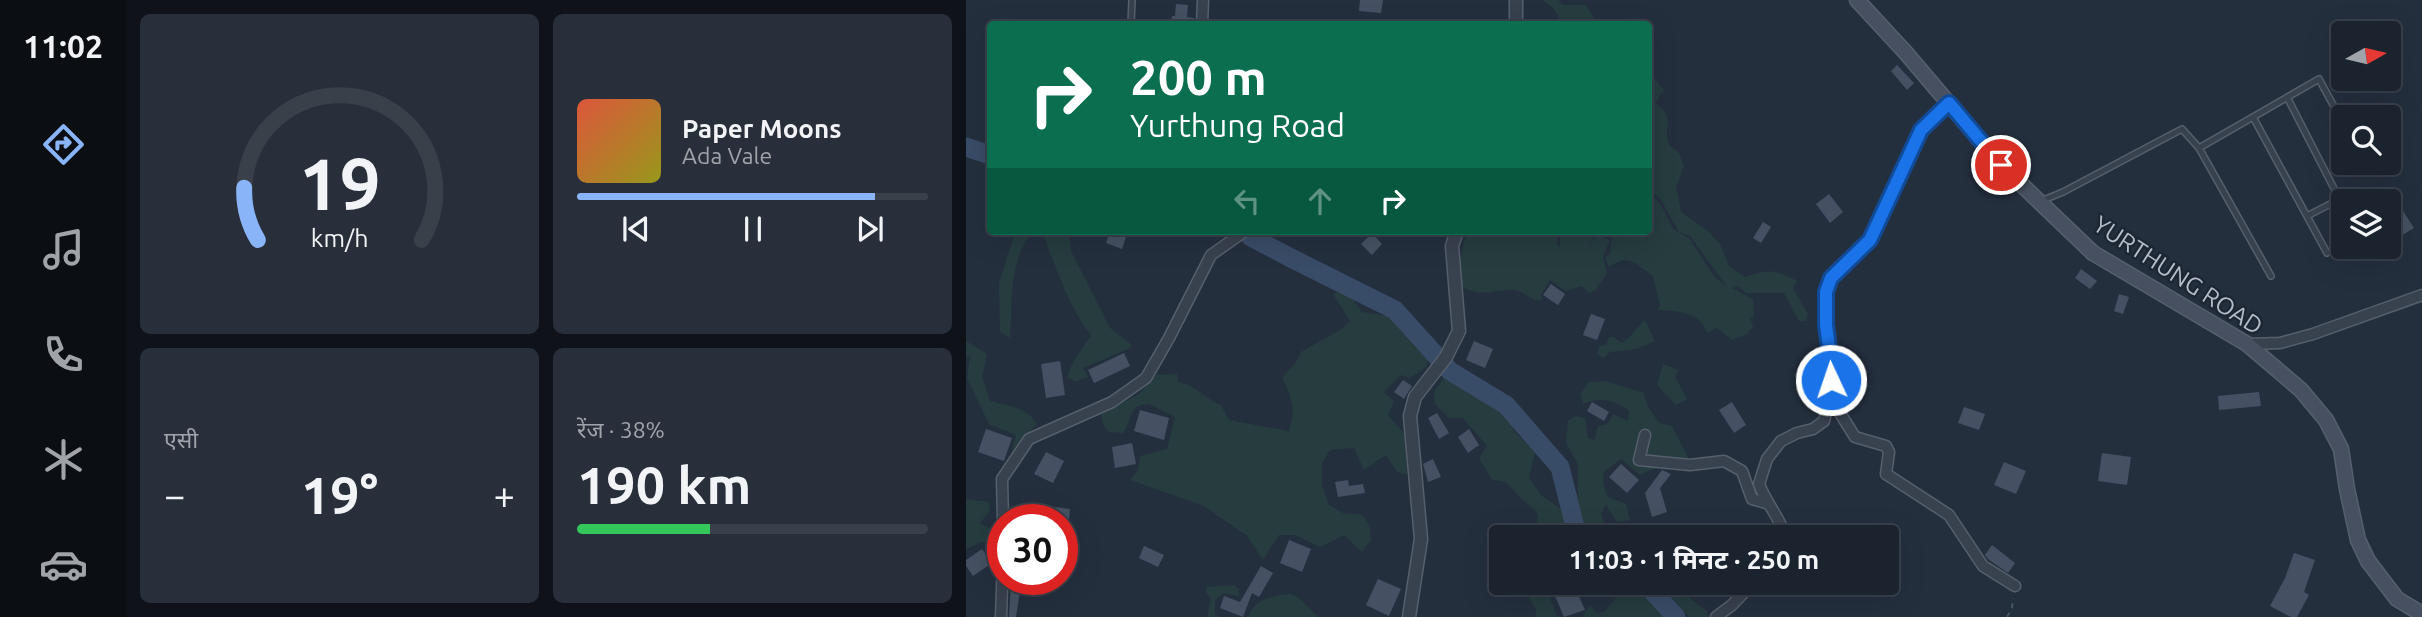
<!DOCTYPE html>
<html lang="hi">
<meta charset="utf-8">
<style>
body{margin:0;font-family:Ubuntu,"Noto Sans Devanagari",sans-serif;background:#282f3a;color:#f1f3f6;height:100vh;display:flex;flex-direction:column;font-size:26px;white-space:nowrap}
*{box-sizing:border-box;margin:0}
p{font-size:23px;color:#a0a4aa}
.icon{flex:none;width:38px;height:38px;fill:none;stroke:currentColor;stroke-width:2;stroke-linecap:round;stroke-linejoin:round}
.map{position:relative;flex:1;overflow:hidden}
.sheet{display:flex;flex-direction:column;gap:14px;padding:14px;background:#0f1319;width:840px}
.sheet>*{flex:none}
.top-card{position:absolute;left:21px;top:21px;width:665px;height:214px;border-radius:7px;box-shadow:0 7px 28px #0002,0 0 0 2px #39404a;background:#0b6e4f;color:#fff;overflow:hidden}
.needle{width:46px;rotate:82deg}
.fabs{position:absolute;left:1365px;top:21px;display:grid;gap:14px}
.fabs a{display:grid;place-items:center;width:70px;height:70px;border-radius:7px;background:#1b232e;box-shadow:0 7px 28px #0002,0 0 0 2px #39404a;font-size:35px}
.speed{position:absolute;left:21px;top:504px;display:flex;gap:14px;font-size:35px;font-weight:700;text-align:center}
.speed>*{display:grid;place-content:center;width:91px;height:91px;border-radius:50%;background:#1b232e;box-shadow:0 7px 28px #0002,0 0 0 2px #39404a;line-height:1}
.speed .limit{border:10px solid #d22;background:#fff;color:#111}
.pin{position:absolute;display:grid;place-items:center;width:60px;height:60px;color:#fff;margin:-30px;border:4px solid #fff;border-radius:50%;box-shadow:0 2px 7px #0007}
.me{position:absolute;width:77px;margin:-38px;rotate:357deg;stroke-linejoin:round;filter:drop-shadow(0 0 5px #0008)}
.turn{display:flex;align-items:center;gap:24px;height:147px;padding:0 28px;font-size:32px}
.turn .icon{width:91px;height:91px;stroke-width:2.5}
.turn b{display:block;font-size:49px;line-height:60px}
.lanes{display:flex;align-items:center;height:66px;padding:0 28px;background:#0003;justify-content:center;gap:35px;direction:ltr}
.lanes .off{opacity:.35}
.big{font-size:52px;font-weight:700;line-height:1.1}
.sheet .widget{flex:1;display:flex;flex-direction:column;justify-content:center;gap:10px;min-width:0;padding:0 24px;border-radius:10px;background:#282f3a}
.sheet .dial{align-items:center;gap:0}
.dial svg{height:182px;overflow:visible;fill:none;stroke:#39404a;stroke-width:7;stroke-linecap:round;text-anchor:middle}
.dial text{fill:#f1f3f6;stroke:none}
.song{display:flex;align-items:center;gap:21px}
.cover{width:84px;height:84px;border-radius:10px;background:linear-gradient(135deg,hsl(10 70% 55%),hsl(60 70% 35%))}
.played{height:7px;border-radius:4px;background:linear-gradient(90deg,#8ab4f8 85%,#39404a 85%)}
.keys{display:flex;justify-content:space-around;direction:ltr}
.heat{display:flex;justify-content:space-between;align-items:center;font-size:38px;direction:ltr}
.charge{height:10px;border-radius:5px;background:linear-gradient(90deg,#34c759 38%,#39404a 0)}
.sheet .tiles{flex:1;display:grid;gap:14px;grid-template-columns:repeat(2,1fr)}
.trip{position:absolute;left:523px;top:525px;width:410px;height:70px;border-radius:7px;background:#1b232e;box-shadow:0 7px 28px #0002,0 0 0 2px #39404a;font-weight:700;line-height:70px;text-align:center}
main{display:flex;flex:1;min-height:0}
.tab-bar{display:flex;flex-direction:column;width:126px;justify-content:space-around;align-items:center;background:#0b0e12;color:#a0a4aa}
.tab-bar .icon{width:49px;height:49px}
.tab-bar .current{color:#8ab4f8}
.tab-bar b{font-size:32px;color:#f1f3f6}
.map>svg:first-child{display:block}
</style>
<main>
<nav class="tab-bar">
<b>11:02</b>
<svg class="icon current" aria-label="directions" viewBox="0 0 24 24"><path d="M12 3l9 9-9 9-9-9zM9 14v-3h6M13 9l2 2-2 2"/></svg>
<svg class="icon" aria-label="music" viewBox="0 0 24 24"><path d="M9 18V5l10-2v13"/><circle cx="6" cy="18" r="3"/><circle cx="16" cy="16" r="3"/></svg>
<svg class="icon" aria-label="phone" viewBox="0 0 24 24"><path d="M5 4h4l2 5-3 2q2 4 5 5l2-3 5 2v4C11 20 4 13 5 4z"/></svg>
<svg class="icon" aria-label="climate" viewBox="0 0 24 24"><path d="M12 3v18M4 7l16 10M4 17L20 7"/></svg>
<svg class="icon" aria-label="car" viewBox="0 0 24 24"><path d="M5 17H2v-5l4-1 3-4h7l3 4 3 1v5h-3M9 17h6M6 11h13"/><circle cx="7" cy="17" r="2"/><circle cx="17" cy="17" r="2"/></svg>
</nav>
<section class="sheet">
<div class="tiles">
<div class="widget dial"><svg viewBox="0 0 100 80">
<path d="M14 69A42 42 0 1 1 86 69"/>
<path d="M14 69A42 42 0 0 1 8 46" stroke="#8ab4f8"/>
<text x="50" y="56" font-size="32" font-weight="700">19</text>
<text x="50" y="72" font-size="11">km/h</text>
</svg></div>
<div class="widget">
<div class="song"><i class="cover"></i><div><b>Paper Moons</b><p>Ada Vale</p></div></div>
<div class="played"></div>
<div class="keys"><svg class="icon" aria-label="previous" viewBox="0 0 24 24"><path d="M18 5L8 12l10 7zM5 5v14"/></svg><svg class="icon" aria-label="pause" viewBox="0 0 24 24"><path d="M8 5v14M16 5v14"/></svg><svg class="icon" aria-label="next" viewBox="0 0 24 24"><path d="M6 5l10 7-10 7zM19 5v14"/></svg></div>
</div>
<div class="widget"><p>एसी</p>
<div class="heat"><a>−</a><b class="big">19°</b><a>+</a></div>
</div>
<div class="widget"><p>रेंज · 38%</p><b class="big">190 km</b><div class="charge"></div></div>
</div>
</section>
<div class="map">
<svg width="1456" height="617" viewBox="0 0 1456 617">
<rect width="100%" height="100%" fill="#242f3e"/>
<path fill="#263c3f" d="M577,0H592L596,5H620L629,19L646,24H597L587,8Z
M683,75H686L698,90L689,103C712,119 695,127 703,144C706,150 706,146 711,151C715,155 716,162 718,167L710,186L715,212L743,232L754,244L763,266L779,277C803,269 809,269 831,281L827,288L842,314L840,321H833L818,293H780L772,286L766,288L787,299L788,316L784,318L787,327L781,334L766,340L751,328L741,333C735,311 709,311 691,310L694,306L687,276C670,264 662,253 643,267L639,258L644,253L646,237L630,233L623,246L631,235L644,240L637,257L641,273L630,290L623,293L616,286L600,291L584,280L575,295L576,300C563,302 558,289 546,290C528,290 511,298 496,286L494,258L501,231H591V244L594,247V231H682L683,194L694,203L707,229L723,238L748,276L761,287L724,236L713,232L693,197L683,191Z
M52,231H69C41,257 47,303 44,338L34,332L33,283L47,239Z
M76,231H102L105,251L144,328L166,345L162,349L117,368L122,377L109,382L101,377C106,362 115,349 125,336C103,307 89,266 76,231Z
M375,291L382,293L396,312L424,316L451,348L465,354L460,367L444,378L435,375L418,392L428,401L422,415L440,436L441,475L431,472L420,455L398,470L388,448L364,450L356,463V485L363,505L377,513L397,515L404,527L405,540L396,552L378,535L354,547L330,535H313L297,560L280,535L238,506L164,480L172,470L174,456L201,449L209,417L183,404L171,406C161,417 164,425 157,433L143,432L137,424L135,414L173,394L190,375L211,374L212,382C232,386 237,398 255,405L263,420L323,431C329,407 327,400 316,378C323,368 332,363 335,352L376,329L384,321L367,294Z
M679,320L689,341L671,349L644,352L638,358L631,354L634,346L640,345L643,337H648L655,343C665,338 670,328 679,320Z
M0,341L21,354L16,377L24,401C41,405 62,408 71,424L59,436L51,452L45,454L50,435L23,424L1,378L4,357L0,356Z
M697,364L713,370L709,377L721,399L710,405L691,385Z
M488,378L517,396L542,415L548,431L569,452L563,478L576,496L597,510L608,504L612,499V465L600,442L602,421L609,416L619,418L622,438L628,440L632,426L641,424L647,414L662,421L663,411C649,399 633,397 617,404L614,394L623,382L639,381L678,393L681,405L693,423L706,426L724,461C707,468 690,465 674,475L655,459L638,472L637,484L642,497L660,504L664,520L651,522L640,505L635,514L640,528V537H571L566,530L570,526L572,515C566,505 562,506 555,498C543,487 545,481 526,480L513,458L521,446L497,418H483L469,404L468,392L477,379Z
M0,499L23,502L24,511L14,523L29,531L28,542H15L0,549Z
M649,583H666L701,617H616L624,605L631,614L639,611L653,594Z
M693,583H714L726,587L724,598L741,611L743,617H723Z
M268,585L273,589V596L258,593L249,600V615L256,617H241L245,599L240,592L241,587Z
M581,591L591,616L595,617H570V609L559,593Z
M325,594C338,599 342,609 353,617H282C289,598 307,596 325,594Z"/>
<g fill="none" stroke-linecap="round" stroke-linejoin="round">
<path stroke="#394c67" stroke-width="19" d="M0,147L24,155
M279,231L285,237L327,259L429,310L484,371L540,405L594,467L611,535L615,537
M679,583L710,617"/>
</g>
<path fill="#455162" d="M394,0H417L415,13L393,11Z
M210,4L222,5L221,17L228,18V24H205L206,16H209Z
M931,65L948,83L941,90L925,71Z
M863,194L877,212L864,223L850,204Z
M1428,197L1448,228L1430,239L1423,227V201Z
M797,222L805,227L795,243L787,238Z
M144,231H162L156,249L140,243Z
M406,233L416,244L406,255L395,244Z
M1115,269L1131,281L1124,289L1109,278Z
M585,284L599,294L592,305L577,295Z
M1153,294L1163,297L1157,314L1148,311Z
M625,314L639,319L631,340L617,335Z
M508,341L527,349L519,368L500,360Z
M158,353L164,366L128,383L122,370Z
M94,361L99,395L80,398L75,364Z
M437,380L446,386L438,399L428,392Z
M1293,392L1295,406L1253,410L1252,396Z
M626,402L643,412L638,421L621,411Z
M766,402L780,425L768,433L753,410Z
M998,407L1019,414L1013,430L992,423Z
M174,410L203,418L198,440L168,431Z
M471,413L483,433L473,439L462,418Z
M20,429L46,438L38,461L12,452Z
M503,429L513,445L502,453L492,437Z
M166,443L170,464L149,468L146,447Z
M80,452L98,461L87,483L68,474Z
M1136,453L1165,457L1161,485L1132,481Z
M467,459L475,477L462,482L457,464Z
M1038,462L1060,471L1050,494L1028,485Z
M655,464L673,480L661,493L643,477Z
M696,470L705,474L694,488L701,512L686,517L679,493Z
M382,480L383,486L397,484L399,493L372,497L369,482Z
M89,507L104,509L103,520H88Z
M757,523L759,537H687L705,525L709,531Z
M323,540L345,549L336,572L314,563Z
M1026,545L1049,563L1042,573L1023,560L1019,555Z
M178,546L198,555L192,567L173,558Z
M16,549L26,563L7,576L0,566V560Z
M1328,553L1349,560L1338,592L1343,595L1331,617H1325L1304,606L1319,578Z
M295,566L307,573L293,597L286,593L277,617L254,608L258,596L274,602Z
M45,579H56L50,617H43Z
M412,579L435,589L423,616L400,605Z
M600,583H607L619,610L598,617L586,589Z"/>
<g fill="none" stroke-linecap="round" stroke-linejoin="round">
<g stroke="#565f6c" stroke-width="8">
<path id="service" d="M165,24L166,0
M1321,97L1377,206
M1287,117L1361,253
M1233,148L1353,79L1377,123
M1399,163L1403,169
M1075,201L1097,192L1216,129L1233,148L1305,276
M1341,216L1374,199"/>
</g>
<g stroke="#565f6c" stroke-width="13">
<path id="minor" d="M236,24L237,0
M1281,344L1314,343L1347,334L1456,295
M864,397L889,437L920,446L923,452L920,474L983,515L1017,566L1049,586
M679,435L673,460L724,465L758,461L776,471L786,499L800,503
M37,520L36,479L63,439L146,402L180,378L203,338L245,255L279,231
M820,537C814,518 800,503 793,484L801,459L815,441L831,433L847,429L858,421L864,397L865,363L860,325V292L865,278L904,240L955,130L983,103
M35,617L37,559
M750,617L766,605L787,583"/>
</g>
<g stroke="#565f6c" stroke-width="15">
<path id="tertiary" d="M550,24V0
M443,617L455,539L444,416L449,397L480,357L493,331L486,246L491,231"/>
</g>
<g stroke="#565f6c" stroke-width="17">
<path id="secondary" d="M891,0L940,53L1035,165L1127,253L1281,344L1335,390L1360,420L1375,449L1381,489L1392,540L1402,561L1431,599L1456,614"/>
</g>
<path stroke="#44595c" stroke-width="2" stroke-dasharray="5 5" stroke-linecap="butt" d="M1041,617L1046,608L1047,598"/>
<use href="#service" stroke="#38414e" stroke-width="5"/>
<use href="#minor" stroke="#38414e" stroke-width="10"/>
<use href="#tertiary" stroke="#38414e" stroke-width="12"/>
<use href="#secondary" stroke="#465061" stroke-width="14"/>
</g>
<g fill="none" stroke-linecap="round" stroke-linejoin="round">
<g stroke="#114b97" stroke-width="18">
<path id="route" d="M865,380V363L860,325V292L865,278L904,240L955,130L983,103L1035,165"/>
</g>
<use href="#route" stroke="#1a73e8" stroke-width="12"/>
</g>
<g text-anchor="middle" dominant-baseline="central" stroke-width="5" stroke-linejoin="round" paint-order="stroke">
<g font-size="24" fill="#b4bcc9" stroke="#1d2633">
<text transform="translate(1212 275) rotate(33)">YURTHUNG ROAD</text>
</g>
</g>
</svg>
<div class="fabs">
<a><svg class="needle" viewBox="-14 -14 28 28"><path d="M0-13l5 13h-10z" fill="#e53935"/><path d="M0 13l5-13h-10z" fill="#a0a4aa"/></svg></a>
<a><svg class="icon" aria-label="search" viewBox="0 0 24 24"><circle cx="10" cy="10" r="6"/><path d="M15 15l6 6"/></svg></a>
<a><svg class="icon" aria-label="layers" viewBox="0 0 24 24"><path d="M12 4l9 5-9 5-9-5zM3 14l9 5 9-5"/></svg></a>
</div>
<div class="speed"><div class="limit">30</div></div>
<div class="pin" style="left:1035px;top:165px;background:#d93025"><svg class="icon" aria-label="arrive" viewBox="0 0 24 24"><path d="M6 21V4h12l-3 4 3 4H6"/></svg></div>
<svg class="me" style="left:865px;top:380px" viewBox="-20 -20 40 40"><circle r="17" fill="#1a73e8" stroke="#fff" stroke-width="3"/><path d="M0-11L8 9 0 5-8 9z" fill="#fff"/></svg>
<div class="trip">11:03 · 1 मिनट · 250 m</div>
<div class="top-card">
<div class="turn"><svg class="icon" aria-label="right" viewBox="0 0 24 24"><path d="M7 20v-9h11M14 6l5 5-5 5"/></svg><div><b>200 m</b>Yurthung Road</div></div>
<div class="lanes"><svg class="icon off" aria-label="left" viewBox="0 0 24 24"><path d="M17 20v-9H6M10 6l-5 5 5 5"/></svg><svg class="icon off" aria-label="ahead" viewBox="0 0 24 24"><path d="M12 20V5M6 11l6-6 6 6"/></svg><svg class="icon" aria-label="right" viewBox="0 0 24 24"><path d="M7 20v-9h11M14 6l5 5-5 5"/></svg></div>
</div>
</div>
</main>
